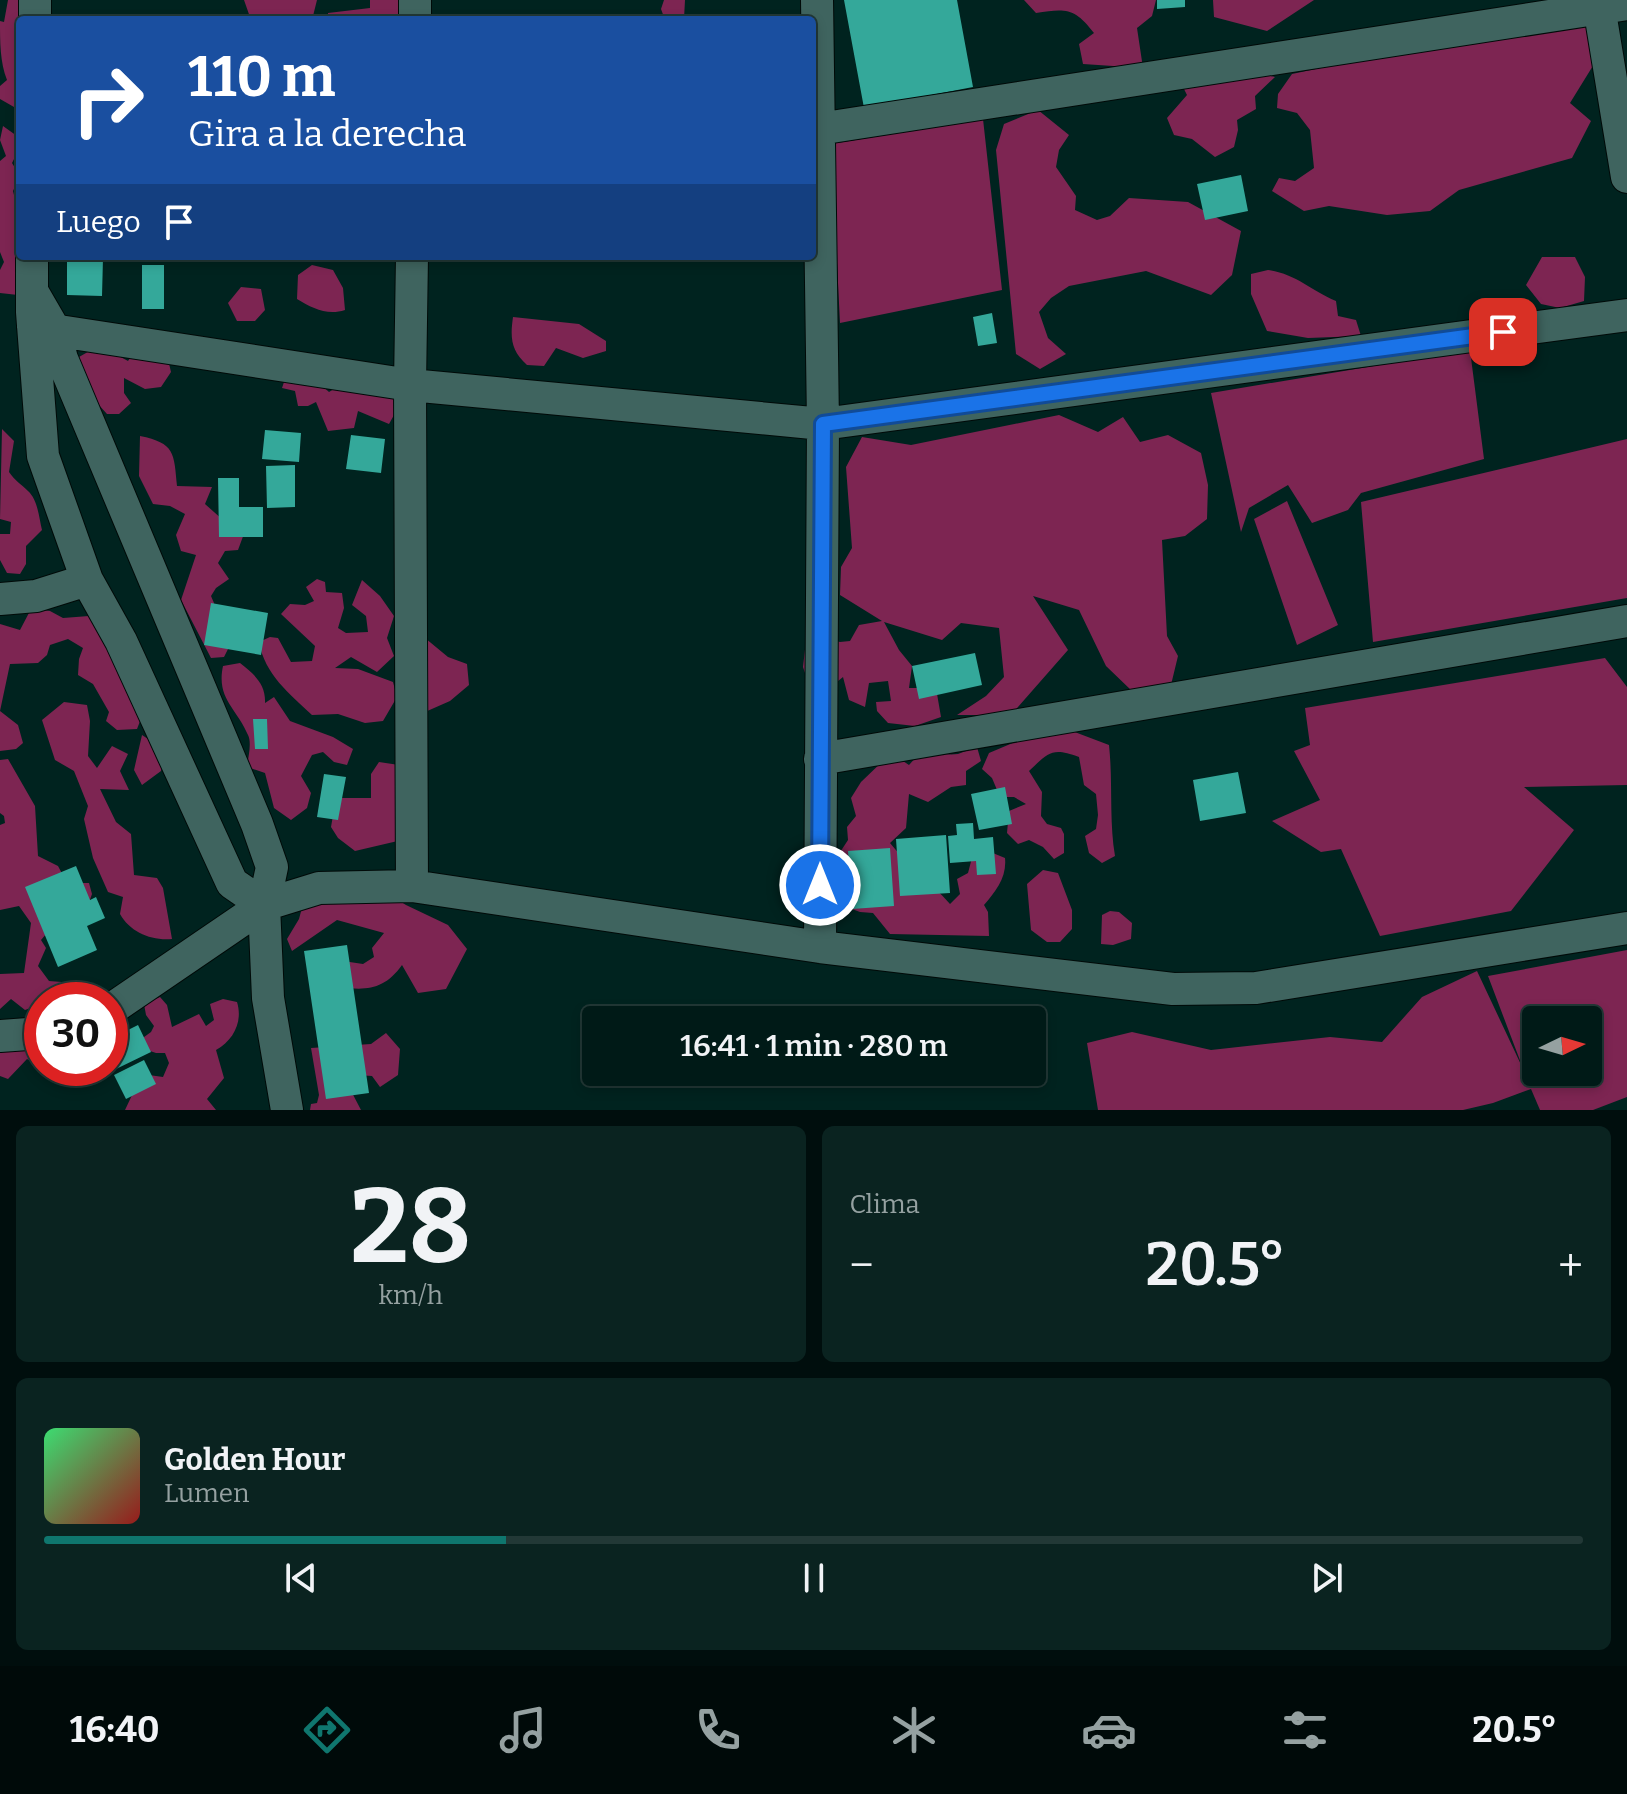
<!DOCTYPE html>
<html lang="es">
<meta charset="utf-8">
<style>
body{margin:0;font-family:Bitter,serif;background:#0a2320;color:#f1f3f6;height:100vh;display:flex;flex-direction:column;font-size:30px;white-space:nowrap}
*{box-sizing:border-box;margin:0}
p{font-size:26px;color:#95a1a1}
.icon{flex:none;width:44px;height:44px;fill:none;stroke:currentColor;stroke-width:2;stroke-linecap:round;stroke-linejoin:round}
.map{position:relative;height:1110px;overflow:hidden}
.side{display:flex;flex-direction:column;gap:16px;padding:16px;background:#000e0d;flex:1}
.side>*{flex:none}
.hud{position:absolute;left:16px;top:16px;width:800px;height:244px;border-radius:8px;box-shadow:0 4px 12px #0003,0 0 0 2px #223836;background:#1a4fa0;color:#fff;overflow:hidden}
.needle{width:52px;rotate:85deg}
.controls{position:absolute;left:1522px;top:1006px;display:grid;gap:16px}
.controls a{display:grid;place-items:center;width:80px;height:80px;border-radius:8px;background:#001a17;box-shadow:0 4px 12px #0003,0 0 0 2px #223836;font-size:40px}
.speed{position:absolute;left:24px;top:982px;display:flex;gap:16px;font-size:40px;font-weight:700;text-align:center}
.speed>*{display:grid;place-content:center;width:104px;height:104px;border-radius:50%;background:#001a17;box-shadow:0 4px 12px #0003,0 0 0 2px #223836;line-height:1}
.speed .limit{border:12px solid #d22;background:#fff;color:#111}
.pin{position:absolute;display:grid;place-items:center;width:68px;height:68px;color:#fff;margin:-34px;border-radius:16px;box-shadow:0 4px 12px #0006}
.me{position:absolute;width:88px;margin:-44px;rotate:0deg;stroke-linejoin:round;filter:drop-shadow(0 0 6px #0008)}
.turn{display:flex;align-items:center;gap:28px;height:168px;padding:0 40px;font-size:36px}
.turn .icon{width:104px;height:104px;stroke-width:2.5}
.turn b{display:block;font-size:56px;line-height:68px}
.then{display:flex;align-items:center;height:76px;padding:0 40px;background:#0003;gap:16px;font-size:30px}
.big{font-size:60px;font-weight:600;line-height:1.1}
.side .tile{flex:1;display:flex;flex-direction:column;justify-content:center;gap:12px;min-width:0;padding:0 28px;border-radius:12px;background:#0a2320}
.side .dial{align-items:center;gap:0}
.dial b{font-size:104px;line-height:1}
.song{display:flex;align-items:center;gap:24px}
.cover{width:96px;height:96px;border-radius:12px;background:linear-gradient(135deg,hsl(140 70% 55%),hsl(0 70% 35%))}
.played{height:8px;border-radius:4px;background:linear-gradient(90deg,#0f766e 30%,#223836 30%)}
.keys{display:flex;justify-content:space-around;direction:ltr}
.heat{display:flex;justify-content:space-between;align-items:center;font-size:44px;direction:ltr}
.side .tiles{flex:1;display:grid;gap:16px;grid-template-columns:1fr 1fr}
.tile:last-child{grid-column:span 2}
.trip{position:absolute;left:582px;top:1006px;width:464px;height:80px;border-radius:8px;background:#001a17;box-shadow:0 4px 12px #0003,0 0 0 2px #223836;font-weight:600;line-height:80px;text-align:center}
.menu{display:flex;height:128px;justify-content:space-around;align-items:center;background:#000a09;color:#95a1a1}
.menu .icon{width:56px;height:56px}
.menu .on{color:#0f766e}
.menu b{font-size:36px;color:#f1f3f6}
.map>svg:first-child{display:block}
</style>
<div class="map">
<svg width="1627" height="1110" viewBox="0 0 1627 1110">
<rect width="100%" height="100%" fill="#00231f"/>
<path fill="#7d2552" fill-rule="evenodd" d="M8,0H28L16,37L20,44V100L14,107L0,99V86L7,80C0,62 0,42 0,21L4,22Z
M244,0H317L312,20H251Z
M370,0H402L403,20H328V13L370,8Z
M664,0H685L684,19L665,20L661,9Z
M1024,0H1156L1152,16L1137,28L1143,68L1083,64L1079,44L1094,33C1075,8 1066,8 1036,13Z
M1213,0H1314L1267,31L1214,17Z
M1591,20L1599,56L1570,103L1591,121L1572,158L1459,190L1430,211L1387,215L1329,206L1304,211L1272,191L1279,178L1295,181L1314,168L1310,130L1297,113L1277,108L1278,94L1292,74L1448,41Z
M1253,72L1275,77L1255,96L1256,109L1237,120L1238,130L1234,147L1215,157L1192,139L1174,135L1167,118L1187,95L1180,81Z
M1038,110L1069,135L1059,150L1056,167L1076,196L1075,210L1097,220L1110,216L1129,198L1188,202L1241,231L1232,275L1211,295L1146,271L1069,286L1051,298L1039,312L1048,338L1066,354L1040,369L1016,354L996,150L1004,124Z
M983,119L1002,290L840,323L831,144Z
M3,126L17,136L19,149L12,163L20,176L13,191L18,211L15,234L20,247L18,295L0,293V270L4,262L0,252V161L6,156L0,140Z
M1542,257H1575L1585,277L1584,301L1560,308L1541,304L1526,285Z
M312,265L333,270L343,288L345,310C327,316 312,308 297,299L298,275Z
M1268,270C1296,274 1310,290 1336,301L1338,316L1356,320L1361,336L1308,338L1267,331L1251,294V274Z
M241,287L261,289L265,310L255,321H237L228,303Z
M513,317L579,324L606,341V351L583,358L556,348L544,366L527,365C511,351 510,338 513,317Z
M149,330L162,334L171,372L161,387L145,389L124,378V393L131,403L119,414H107L89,394L79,357L93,349L117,355L128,361Z
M1470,350L1484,459L1361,493L1348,510L1312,523L1288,485L1249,508L1241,532L1211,393Z
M286,376L320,384L329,392L339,386L394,395L399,406L389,424L358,411L354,428L328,431L316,402L308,406H298L295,391L282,388Z
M1059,415L1098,432L1123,417L1140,442L1168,435L1201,453L1208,485L1207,519L1185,536L1162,540L1167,636L1178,656L1170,689L1132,691L1106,666L1079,610L1033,596L1068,650L1011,715H957L986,696L1004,677L999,628L961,623L942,640L884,622L899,650L912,666L909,688H936L941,717L915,726L888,723L877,711L876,702L891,701L888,681L869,683L865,707L849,700L843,677L832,686L807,679L803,667L807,632L840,642L850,641L859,625L882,621L840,595L841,567L852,548L846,467L862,437L911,445Z
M2,429L14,441L9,472C15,481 21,484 28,491C38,500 39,518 42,530L26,546V564L20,574L7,573L0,560V534H10L11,522L0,519Z
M140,436C175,443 174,453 177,486L212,487L205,504L223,520L245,531L238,550L225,551L218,563L229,579L216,588L211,596L231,643L224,657L211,658L181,600L196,555L181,551L176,535L185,514L170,506L153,504L139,476Z
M1627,439V598L1373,642L1361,502Z
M1287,501L1338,625L1297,645L1254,519Z
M317,579L325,582L326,592L342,593L344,608L338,628L346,633L368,632L366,616L352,605L362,580L380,596L394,616L387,638L394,656L377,672L351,657L335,668L358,669L393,682L397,697L383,721L365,723L338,714L312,715C289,693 265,675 259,642L270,637L278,638L291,662L312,661L315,646L281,614L290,604L305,605L314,601L306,587Z
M31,609L50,611L63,618L89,616L107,631L144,711L137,729L117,730L106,721L109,712L93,684L78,675L79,659L83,648L68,639L50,645L47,655L38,663L10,664L0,711L18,725L23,743L16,749L0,751V624L20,630Z
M425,638L448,657L467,664L469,685L450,701L425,712Z
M1605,658L1627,687V785L1524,787L1574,830L1511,911L1380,936L1341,849L1321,852L1272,821L1320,800L1294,751L1310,745L1305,708Z
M240,663C254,674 266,684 265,703L274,697L290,721L333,737L353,749L347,765L334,762L323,752L312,755L301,776L311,793L307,808L291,820L274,808L265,773L247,767C248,758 252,743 248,735C237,708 216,699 223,666Z
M64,702L87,705L90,721L88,756L97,768L112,746L128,754L120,771L129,790L100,789L116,822L131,834L134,875L157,878L163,888L172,939C151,941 130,932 120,914L123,897L108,892L93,858L84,819L88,806L74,771L55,760L42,720Z
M1044,730L1072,731L1109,745C1113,782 1109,820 1115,856L1102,863L1089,853L1085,836L1096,829L1098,815L1096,794L1084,785L1079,757C1052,747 1049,752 1029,771L1042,792L1041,816L1047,824L1061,828L1064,834V853L1054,859L1043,847L1029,840L1018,844L1007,833L1009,811L1026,804L1014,797H1000L992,778L982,769L989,753Z
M142,735L166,751L161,771L142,785L134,770Z
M977,747L981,761L966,771V785L951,787L928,802L909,794L906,828L890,843C908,866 931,882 950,904L960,894L957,879L968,873L973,854L983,849L1005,858C1007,877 996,891 984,905L988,912L989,936L890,934L873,913L860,912L841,905L833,863L848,840L847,827L856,816L851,798L861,782L885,759H900L909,765C928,743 935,757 958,754C964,752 971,749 977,747Z
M8,759L35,806L38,856L58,866L67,883H89L92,894L85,914L52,927L41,940L46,948L38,966L49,981L87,984L85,1000H42V1004L25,1010L11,999L0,1009V974L24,973L31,923L19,906L0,910V825L5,823L4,816L0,813V760Z
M379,762L399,765L401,795L395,808L400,814L402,840L355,851L338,838L331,827L336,798H371V774Z
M1043,870L1058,873L1072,910V929L1060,942H1047L1031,930L1027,884Z
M387,893L406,905L448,925L467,949L446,989L418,993L402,965C385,989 367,991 340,987L343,961L363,964L374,957L372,948L384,933L337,920L292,951L287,939L299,919L303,904H336Z
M1110,911L1119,912L1132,923L1131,939L1113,945L1101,944L1102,915Z
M1627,950V1097L1593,1110H1540L1531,1089L1493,1103L1463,1110H1098L1087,1043L1132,1032L1211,1050L1330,1037L1382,1042L1422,997L1477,971L1524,1071L1488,976ZM1536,1020H1588V1072H1536Z
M160,997L167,1005L172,1027L199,1014L206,1026L214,1020L210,1004L223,999L237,1002C243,1021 234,1040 216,1050L224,1078L207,1099L216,1110H125L142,1074L163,1077L169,1063L165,1053H156L144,1049L140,1040L151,1032L154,1026L146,1015L144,1004Z
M386,1033L400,1049L398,1075L380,1087L372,1076L357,1075L349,1087L361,1110H310L311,1104L317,1103L319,1095L311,1048L371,1044Z
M0,1040L42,1042V1063L36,1064L27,1059L8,1079L0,1076Z"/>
<path fill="#34a89a" d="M844,0H957L973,87L864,108Z
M1157,0H1185V7L1157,9Z
M1241,175L1248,211L1205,220L1197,184Z
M67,258H103L102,296L67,295Z
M142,265H164V309H142Z
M992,313L997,343L978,346L973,317Z
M265,430L301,433L299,462L262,459Z
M351,435L385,439L381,473L346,469Z
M295,465V507L267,508L266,466Z
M218,478H239V507H263V537H219Z
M211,603L268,613L261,655L204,645Z
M975,653L982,685L919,699L912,666Z
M253,719H267L268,749H255Z
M1238,772L1246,813L1200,821L1193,780Z
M324,774L346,777L338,820L317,817Z
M1005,787L1012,824L979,830L971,794Z
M973,823L974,839L993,837L996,874L977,875L976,861L950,863L948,836L957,835L956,824Z
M946,835L950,893L900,896L896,839Z
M890,848L894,906L852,909L848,851Z
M76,866L90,900L96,897L105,918L87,926L97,950L58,967L25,887Z
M347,945L369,1093L326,1099L304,951Z
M138,1025L151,1052L116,1069L110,1056V1039Z
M144,1060L156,1084L126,1099L114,1075Z"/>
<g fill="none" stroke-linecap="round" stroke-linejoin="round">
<g stroke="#000a08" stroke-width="34">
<path id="minor" d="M35,0V20
M415,0V20
M817,0L823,424L820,947
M1598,0L1627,177
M812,130L1627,4
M32,256V312L43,456L87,580L121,641L232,883L264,905
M412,256L410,385L412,886
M32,291L54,329L62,359L257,824L272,867L264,905L110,1010
M33,327L410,385L823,424L1627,315
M0,599L36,596L87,580
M820,759L1627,621
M0,1036L42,1033
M287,1110L268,998L264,905L319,888L412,886L820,947L1173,989L1256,988L1627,928"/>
</g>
<use href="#minor" stroke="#3f645f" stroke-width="32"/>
</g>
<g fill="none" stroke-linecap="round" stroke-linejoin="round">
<g stroke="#114b97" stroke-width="20">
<path id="route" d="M820,885L823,424L1503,332"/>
</g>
<use href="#route" stroke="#1a73e8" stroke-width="14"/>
</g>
</svg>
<div class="controls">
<a><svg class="needle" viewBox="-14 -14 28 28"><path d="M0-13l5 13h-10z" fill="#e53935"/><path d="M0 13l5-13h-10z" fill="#95a1a1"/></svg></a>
</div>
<div class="speed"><div class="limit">30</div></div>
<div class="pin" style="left:1503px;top:332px;background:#d93025"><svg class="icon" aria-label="arrive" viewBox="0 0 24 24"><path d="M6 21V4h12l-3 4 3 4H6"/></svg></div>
<svg class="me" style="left:820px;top:885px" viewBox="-20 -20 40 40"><circle r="17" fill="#1a73e8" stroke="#fff" stroke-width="3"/><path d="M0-11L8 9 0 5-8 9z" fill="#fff"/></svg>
<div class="trip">16:41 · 1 min · 280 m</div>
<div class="hud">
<div class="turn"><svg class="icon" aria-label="right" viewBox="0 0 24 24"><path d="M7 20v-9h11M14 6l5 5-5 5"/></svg><div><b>110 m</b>Gira a la derecha</div></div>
<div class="then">Luego<svg class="icon" aria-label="arrive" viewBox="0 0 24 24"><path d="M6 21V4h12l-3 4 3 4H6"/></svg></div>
</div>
</div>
<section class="side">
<div class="tiles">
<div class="tile dial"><b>28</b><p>km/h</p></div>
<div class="tile"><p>Clima</p>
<div class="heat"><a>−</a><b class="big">20.5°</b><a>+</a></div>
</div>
<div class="tile">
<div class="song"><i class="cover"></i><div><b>Golden Hour</b><p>Lumen</p></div></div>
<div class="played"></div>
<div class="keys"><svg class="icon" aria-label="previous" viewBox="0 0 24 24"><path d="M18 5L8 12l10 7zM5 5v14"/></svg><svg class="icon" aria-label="pause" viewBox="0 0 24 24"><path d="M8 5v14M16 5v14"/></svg><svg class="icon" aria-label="next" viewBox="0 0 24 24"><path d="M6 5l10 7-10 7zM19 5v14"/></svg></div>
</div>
</div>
</section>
<nav class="menu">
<b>16:40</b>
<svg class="icon on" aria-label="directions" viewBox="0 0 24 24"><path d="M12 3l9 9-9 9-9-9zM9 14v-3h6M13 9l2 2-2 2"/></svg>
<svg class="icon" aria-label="music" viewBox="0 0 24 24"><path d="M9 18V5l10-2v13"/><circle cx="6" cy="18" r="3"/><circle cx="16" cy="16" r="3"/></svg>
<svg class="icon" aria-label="phone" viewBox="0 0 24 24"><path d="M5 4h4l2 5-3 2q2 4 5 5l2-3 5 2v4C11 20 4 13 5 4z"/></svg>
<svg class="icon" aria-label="climate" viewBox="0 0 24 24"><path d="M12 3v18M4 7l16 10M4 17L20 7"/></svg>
<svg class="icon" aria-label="car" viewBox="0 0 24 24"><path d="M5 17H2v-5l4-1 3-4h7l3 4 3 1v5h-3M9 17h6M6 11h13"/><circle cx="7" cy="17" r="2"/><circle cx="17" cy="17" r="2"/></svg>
<svg class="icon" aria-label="filters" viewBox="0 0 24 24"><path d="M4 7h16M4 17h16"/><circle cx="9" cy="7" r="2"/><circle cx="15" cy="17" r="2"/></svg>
<b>20.5°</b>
</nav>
